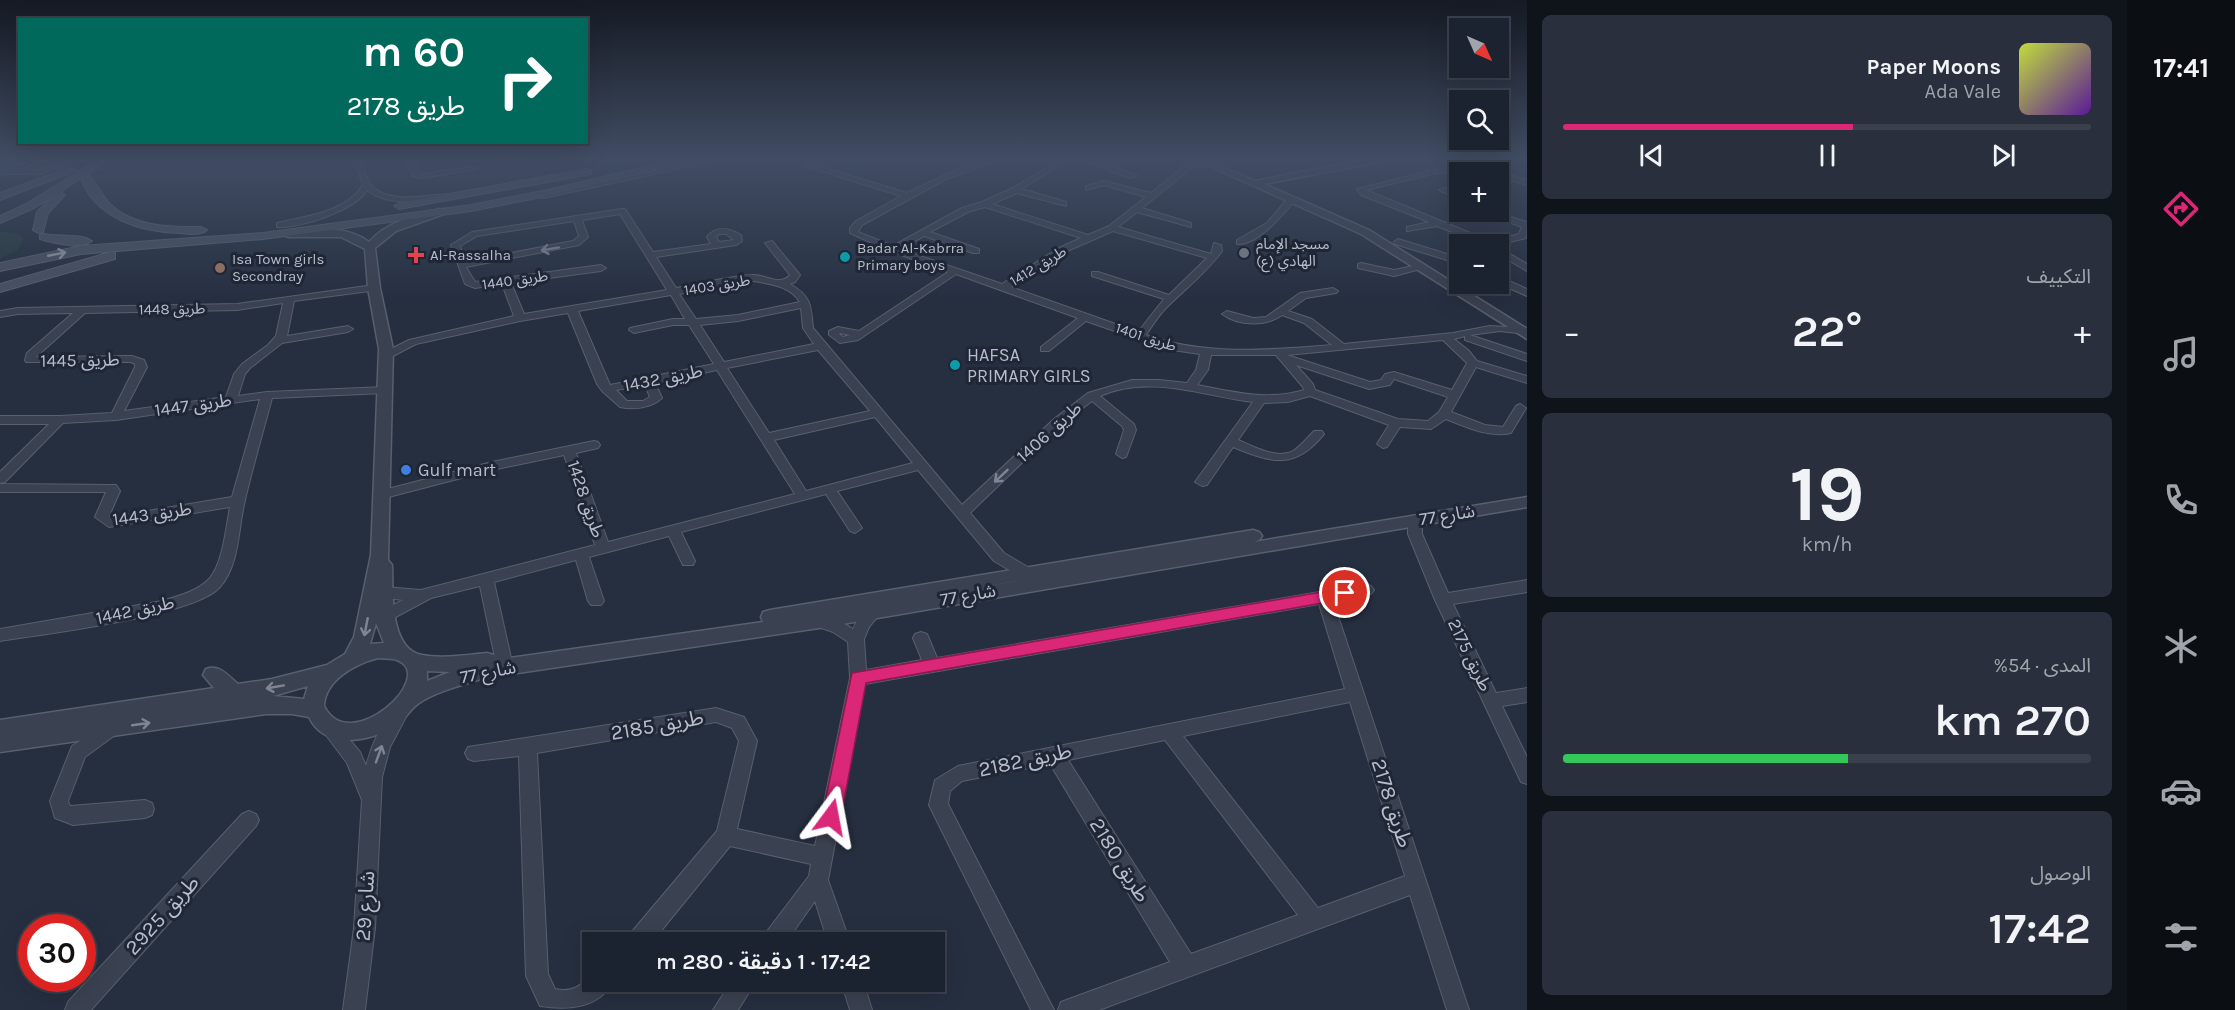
<!DOCTYPE html>
<html lang="ar">
<meta charset="utf-8">
<style>
body{margin:0;font-family:Karla,"Noto Sans Arabic",sans-serif;background:#292f3c;color:#f1f3f6;direction:rtl;height:100vh;display:flex;flex-direction:column;font-size:22px;white-space:nowrap}
*{box-sizing:border-box;margin:0}
p{font-size:20px;color:#a0a4ab}
.icon{flex:none;width:33px;height:33px;fill:none;stroke:currentColor;stroke-width:2;stroke-linecap:round;stroke-linejoin:round}
.map{position:relative;flex:1;overflow:hidden;direction:ltr}
.panel{display:flex;flex-direction:column;gap:15px;padding:15px;background:#0f131a;width:600px}
.panel>*{flex:none}
.hud{position:absolute;left:18px;top:18px;width:570px;height:126px;border-radius:0px;box-shadow:0 6px 24px #0002,0 0 0 2px #3a404c;direction:rtl;background:#00695c;color:#fff;overflow:hidden}
.needle{width:39px;rotate:135deg}
.buttons{position:absolute;left:1449px;top:18px;display:grid;gap:12px}
.buttons a{display:grid;place-items:center;width:60px;height:60px;border-radius:0px;background:#1c2330;box-shadow:0 6px 24px #0002,0 0 0 2px #3a404c;font-size:30px}
.speed{position:absolute;left:18px;top:914px;display:flex;gap:12px;font-size:30px;font-weight:700;text-align:center}
.speed>*{display:grid;place-content:center;width:78px;height:78px;border-radius:50%;background:#1c2330;box-shadow:0 6px 24px #0002,0 0 0 2px #3a404c;line-height:1}
.speed .limit{border:9px solid #d22;background:#fff;color:#111}
.pin{position:absolute;display:grid;place-items:center;width:51px;height:51px;color:#fff;margin:-26px;border:3px solid #fff;border-radius:50%;box-shadow:0 2px 6px #0007}
.me{position:absolute;width:66px;margin:-33px;rotate:13deg;stroke-linejoin:round;filter:drop-shadow(0 0 4px #0008)}
.turn{display:flex;align-items:center;gap:21px;height:126px;padding:0 24px;font-size:27px}
.turn .icon{width:78px;height:78px;stroke-width:2.5}
.turn b{display:block;font-size:42px;line-height:51px}
.big{font-size:45px;font-weight:600;line-height:1.1}
.panel .widget{flex:1;display:flex;flex-direction:column;justify-content:center;gap:9px;min-width:0;padding:0 21px;border-radius:9px;background:#292f3c}
.panel .dial{align-items:center;gap:0}
.dial b{font-size:78px;line-height:1}
.song{display:flex;align-items:center;gap:18px}
.cover{width:72px;height:72px;border-radius:9px;background:linear-gradient(135deg,hsl(70 70% 55%),hsl(270 70% 35%))}
.played{height:6px;border-radius:3px;background:linear-gradient(90deg,#db2777 55%,#3a404c 55%)}
.keys{display:flex;justify-content:space-around;direction:ltr}
.heat{display:flex;justify-content:space-between;align-items:center;font-size:33px;direction:ltr}
.charge{height:9px;border-radius:4px;background:linear-gradient(90deg,#34c759 54%,#3a404c 0)}
.trip{position:absolute;left:582px;top:932px;width:363px;height:60px;border-radius:0px;background:#1c2330;box-shadow:0 6px 24px #0002,0 0 0 2px #3a404c;font-weight:600;line-height:60px;text-align:center;direction:rtl}
main{display:flex;flex:1;min-height:0}
.tabs{display:flex;flex-direction:column;width:108px;justify-content:space-around;align-items:center;background:#0b0e13;color:#a0a4ab}
.tabs .icon{width:42px;height:42px}
.tabs .on{color:#db2777}
.tabs b{font-size:27px;color:#f1f3f6}
.map>svg:first-child{display:block}
</style>
<main>
<nav class="tabs">
<b>17:41</b>
<svg class="icon on" aria-label="directions" viewBox="0 0 24 24"><path d="M12 3l9 9-9 9-9-9zM9 14v-3h6M13 9l2 2-2 2"/></svg>
<svg class="icon" aria-label="music" viewBox="0 0 24 24"><path d="M9 18V5l10-2v13"/><circle cx="6" cy="18" r="3"/><circle cx="16" cy="16" r="3"/></svg>
<svg class="icon" aria-label="phone" viewBox="0 0 24 24"><path d="M5 4h4l2 5-3 2q2 4 5 5l2-3 5 2v4C11 20 4 13 5 4z"/></svg>
<svg class="icon" aria-label="climate" viewBox="0 0 24 24"><path d="M12 3v18M4 7l16 10M4 17L20 7"/></svg>
<svg class="icon" aria-label="car" viewBox="0 0 24 24"><path d="M5 17H2v-5l4-1 3-4h7l3 4 3 1v5h-3M9 17h6M6 11h13"/><circle cx="7" cy="17" r="2"/><circle cx="17" cy="17" r="2"/></svg>
<svg class="icon" aria-label="filters" viewBox="0 0 24 24"><path d="M4 7h16M4 17h16"/><circle cx="9" cy="7" r="2"/><circle cx="15" cy="17" r="2"/></svg>
</nav>
<section class="panel">
<div class="widget">
<div class="song"><i class="cover"></i><div><b>Paper Moons</b><p>Ada Vale</p></div></div>
<div class="played"></div>
<div class="keys"><svg class="icon" aria-label="previous" viewBox="0 0 24 24"><path d="M18 5L8 12l10 7zM5 5v14"/></svg><svg class="icon" aria-label="pause" viewBox="0 0 24 24"><path d="M8 5v14M16 5v14"/></svg><svg class="icon" aria-label="next" viewBox="0 0 24 24"><path d="M6 5l10 7-10 7zM19 5v14"/></svg></div>
</div>
<div class="widget"><p>التكييف</p>
<div class="heat"><a>−</a><b class="big">22°</b><a>+</a></div>
</div>
<div class="widget dial"><b>19</b><p>km/h</p></div>
<div class="widget"><p>المدى · 54%</p><b class="big">270 km</b><div class="charge"></div></div>
<div class="widget"><p>الوصول</p><b class="big">17:42</b></div>
</section>
<div class="map">
<svg width="1527" height="1010" viewBox="0 0 1527 1010">
<rect width="100%" height="100%" fill="#262f40"/>
<path fill="#283c41" d="M0,231L19,234L24,239L17,250L0,259Z"/>
<g fill="none" stroke-linecap="round" stroke-linejoin="round">
<g stroke="#585f6d" stroke-width="2">
<path id="minor" d="M38,159H48L19,170H39L74,159H84L40,174H0V170H11V167Z
M354,159H360C364,167 365,178 371,185C387,204 425,196 446,194L450,196L446,198C423,201 387,207 367,190C356,210 299,229 277,227V223C306,216 345,213 363,185Z
M405,159H412L422,174L473,167L477,169L421,178L413,176Z
M506,159H514L516,161L512,163Z
M711,159H723L543,198L539,196Z
M990,159H1001L946,179L862,225L858,232L893,246L962,208L982,202L1013,188L1062,159H1069L1022,189L1066,202V206L1017,193L992,204L1088,235L1109,226L1146,197L1104,185L1086,190V186L1104,181L1151,193L1188,163L1215,162L1216,164L1212,166L1193,167L1142,208L1191,223V227L1137,212L1118,227L1211,254L1214,243L1221,245L1222,251C1206,273 1185,289 1166,308C1158,316 1152,326 1146,335C1205,356 1270,350 1332,345L1304,323L1282,315C1266,327 1238,326 1222,314L1227,311L1253,318L1266,317L1300,293L1333,288L1338,291L1336,293L1306,298L1288,311L1312,319L1344,344L1453,333L1490,326L1527,328V334L1500,331L1470,335L1527,354V361L1465,340V336L1454,339L1468,350L1477,361L1527,376V383L1476,367L1451,412L1485,425L1503,427L1516,406L1520,404L1526,408L1511,433C1489,438 1466,427 1446,419L1431,429L1400,427L1387,447L1383,448L1377,444L1389,425L1310,396L1288,402L1264,403L1238,440C1253,446 1277,460 1293,451C1301,446 1307,438 1314,431H1322L1324,434C1295,470 1272,463 1233,447L1207,485L1202,486L1195,482L1253,402C1203,396 1150,374 1100,396L1134,424L1136,430L1126,457L1122,458L1116,454L1124,430L1122,426L1092,401L1062,424L970,513L1004,553L1031,569L1033,573L1031,577H1021L994,561L918,470L837,491L862,528L855,533L850,531L826,494L681,532L695,561L693,565H683L669,536L589,557L604,601L601,605H591L588,601L576,560L494,582L511,658L509,663L503,665L497,663L495,658L480,586L431,598L390,620L385,622L380,620L377,616L380,612L403,600L379,597L376,593L379,589L384,587L421,590L595,545L564,455L492,470L381,499L374,495L376,492L492,462L594,441L598,442L600,445L598,448L576,453L608,542L795,494L717,370L655,383L662,398C651,408 634,410 620,407L602,391L597,384L568,313L520,321L416,344L391,357H383V353L409,340L514,316L502,284L475,288L465,284L451,245L472,232L622,209H625L653,252L711,244L707,237C717,225 729,228 741,235L742,241L736,245L656,257L676,288C696,285 737,274 755,275C767,276 781,286 790,275L765,243L772,241L800,275L795,282L790,284C811,296 811,305 813,328L962,505L1054,419L1088,393L1132,380H1159L1187,383L1196,370L1200,354L1166,349L1086,321L1049,351H1041V347L1078,318L956,274L858,340L840,343L829,335V331L838,327L859,331L948,272L890,251L850,233V228L856,221L901,196L805,166V162L907,193L958,169ZM985,207L1081,238L1059,248L1002,284L900,249L924,236L973,253H979V249L930,232L968,212ZM620,214L667,290L524,314L511,283L601,271L606,268L601,265L475,282L466,267L579,245L588,237L582,220ZM574,221L579,236L573,241L465,262L460,246L477,236ZM1113,231L1207,258L1169,295L1098,272H1092V276L1164,299L1138,332L1011,287L1065,252ZM719,234H726L734,240L719,242L716,237ZM754,281C771,284 790,286 800,302L738,315L696,319L679,294ZM671,295L685,319H673L630,328L629,330L634,333L673,325H689L714,364L610,385L578,311ZM801,308L803,328L814,344L724,362L700,325L738,321ZM839,334L840,333L850,335L843,337ZM1443,340L1467,363L1452,390L1394,372L1385,374L1381,380L1370,382L1287,355ZM818,350L870,411L769,433L727,368ZM1211,355H1276L1303,387L1304,390C1268,401 1233,392 1197,385L1208,370ZM1296,365L1369,389L1390,385L1394,379L1448,397L1439,412L1428,421L1398,419L1315,390L1313,384ZM645,385L650,397L643,401H627L616,390ZM875,417L913,463L806,491L774,440Z
M1080,159H1090L1137,176L1130,178Z
M1503,159H1514L1479,169L1437,173L1366,190L1492,242L1519,234L1522,227L1486,214L1485,212H1495L1527,222L1526,238L1498,245L1483,244L1437,226L1407,231V227L1429,222L1361,195L1357,189L1437,169L1479,165Z
M1498,171L1527,180V185L1498,176V172H1495Z
M1460,184V188L1451,191L1460,195V200L1439,190Z
M1289,197L1296,199C1284,214 1257,246 1237,244V240L1267,223Z
M1398,239L1460,258V264L1395,244L1394,242Z
M1498,247L1527,264V271L1498,254Z
M1361,263L1394,270L1423,264L1428,267L1394,276L1358,268V264Z
M1498,276L1527,289V296L1498,283Z
M374,285L377,286V290L294,301L287,336L348,326L353,329L348,332L282,343L250,368L245,374L238,396L267,392L385,387L391,390L385,393L272,398C263,432 253,466 245,500C238,528 240,564 220,587C195,616 43,634 0,641V629L162,601C178,596 198,591 209,579C223,564 226,527 230,507L109,527L95,517L106,492H0V484L116,485L120,491L109,516L111,517L232,497L260,399L116,420L63,423L5,482L0,483V472L49,424H0V416H60L112,413L135,367V364L131,362H26L25,360L27,353L73,313L18,314L0,317V311L18,308L237,304ZM283,303L276,336L268,345L242,364L234,374L226,397L124,411L147,367L144,360L132,356L36,357L85,313L237,310Z
M1415,515L1422,520V534L1448,593L1527,580V592L1453,604L1496,693L1527,688V702L1502,706L1527,757V784L1521,782L1435,600L1408,534V520Z
M1366,584L1371,586L1374,590L1371,594L1333,601L1469,1010H1447L1410,895L1099,1010H1058L1061,1002L1170,962L1050,764L962,781L950,791L948,804L1054,1010H1031L929,805L935,780L958,766L1345,689L1319,604L865,684L828,880L850,942H828L815,901L786,942H762L765,934L809,876L811,864L730,846L652,942H627L630,934L717,831L739,741L732,728L716,722L537,753L548,974L555,989C573,993 580,986 592,974V981H612C601,1009 566,1010 540,1006L526,976L519,756L474,761L468,759L465,753L468,747L716,708L744,717L757,741L737,829L815,846L850,678L848,642L833,632L813,625L811,621L813,617C825,613 843,623 853,629C858,618 866,603 879,607L882,611L869,627L864,639L866,670L922,660L913,638L915,634L921,632L927,634L937,658ZM1350,702L1405,876L1318,908L1183,736ZM1165,740L1298,915L1191,954L1068,760Z
M399,706L405,708L408,713L390,747L382,777L375,928L365,1010H343L354,928L362,800L347,763L319,726L322,721L328,718L334,721L360,752L366,766C370,751 384,711 399,706Z
M109,722L115,725L118,730L115,735L85,757L68,801L70,806L145,800L152,803L154,809L152,815L145,818L73,825L55,818L50,801L72,746Z
M249,811L256,814L259,820L256,826L91,1010H65L68,1002L242,814Z
M732,981H756L738,1010H713Z
M841,981H863L872,1010H850Z"/>
</g>
<g stroke="#585f6d" stroke-width="3">
<path id="tertiary" d="M1194,159H1205L1255,181L1367,159H1383L1379,162L1264,184L1369,230L1527,329V339L1361,234Z
M440,209L445,212L444,214L396,231L375,248L380,288L393,349L388,560L392,565C393,591 389,649 422,655C442,659 466,655 487,653L494,655L496,660L763,622L761,617L763,612L770,610L1253,530L1259,532L1262,536L1259,540L1254,542L1527,497V507L819,628L484,678C463,685 437,691 419,703C410,709 405,720 395,726C370,742 324,750 309,717L292,714H266L0,752V720L214,688L203,675L206,669C220,664 228,676 238,684L272,679L327,665L345,654L354,637L371,555L379,349L368,288L365,249L341,237H288L283,234L288,231C315,229 346,225 369,242C387,222 415,215 440,209ZM1164,557L974,588L993,585ZM376,623L384,643L370,644ZM378,658C384,659 392,658 397,660C439,676 349,758 324,706C325,680 355,664 378,658ZM427,671L449,672H450L427,681ZM308,686L304,699L273,696Z"/>
</g>
<g stroke="#585f6d" stroke-width="2">
<path id="secondary" d="M99,159H110L88,174C94,179 102,196 110,204C134,227 170,227 201,227L207,230C200,236 189,234 180,233C142,232 95,219 81,178L60,192L65,195L48,213L43,232L39,233L33,230L37,212L52,197L34,208L0,223V216L26,204Z
M679,159H694L557,194L471,211L263,239L81,254L0,271V263L81,246L263,233L471,205L557,188Z
M68,168L77,170L0,200V193Z
M587,169L591,170V174L399,209L394,206L399,203Z
M44,234C57,237 82,233 92,241C80,250 54,243 40,239V235Z
M111,252L115,253V259L0,292V284Z"/>
</g>
<use href="#minor" fill="#3a4150" fill-rule="evenodd"/>
<use href="#tertiary" fill="#3a4150" fill-rule="evenodd"/>
<use href="#secondary" fill="#485062" fill-rule="evenodd"/>
</g>
<defs><path id="oneway-shaft" d="M-6 0H5M1.5-3L5.5 0L1.5 3" fill="none" stroke-width="1.6" stroke-linecap="round" stroke-linejoin="round" transform="scale(1.5)"/></defs>
<g stroke="#7f8593">
<use href="#oneway-shaft" transform="translate(550 249) rotate(170)"/>
<use href="#oneway-shaft" transform="translate(1001 476) rotate(137)"/>
<use href="#oneway-shaft" transform="translate(366 627) rotate(101)"/>
<use href="#oneway-shaft" transform="translate(275 687) rotate(170)"/>
<use href="#oneway-shaft" transform="translate(141 724) rotate(-8)"/>
<use href="#oneway-shaft" transform="translate(379 754) rotate(-70)"/>
</g>
<use stroke="#9097a6" href="#oneway-shaft" transform="translate(57 254) rotate(-11)"/>
<linearGradient id="sky" x2="0" y2="1"><stop stop-color="#151a23"/><stop offset="0.53" stop-color="#414d64"/><stop offset="1" stop-color="#414d64" stop-opacity="0"/></linearGradient>
<rect width="1527" height="300" fill="url(#sky)"/>
<path fill="#db2777" stroke="#8e194d" stroke-width="1.5" d="M1345,588L1350,589L1353,593L1350,597L1345,599L866,683L841,817L838,823L831,826L824,823L822,817L852,673Z"/>
<circle fill="#6b7280" stroke="#1f2635" stroke-width="2" cx="1244" cy="253" r="6"/>
<path fill="#e0444e" stroke="#1f2635" stroke-width="2" d="M413 246h6v6h6v6h-6v6h-6v-6h-6v-6h6z"/>
<g fill="#0f9aa8" stroke="#1f2635" stroke-width="2">
<circle cx="845" cy="257" r="6"/>
<circle cx="955" cy="365" r="6"/>
</g>
<circle fill="#8d6e63" stroke="#1f2635" stroke-width="2" cx="220" cy="268" r="6"/>
<circle fill="#3f7fe0" stroke="#1f2635" stroke-width="2" cx="406" cy="470" r="6"/>
<g text-anchor="middle" dominant-baseline="central" stroke-width="6" stroke-linejoin="round" paint-order="stroke">
<g font-size="15" fill="#b7bdca" stroke="#1f2635" text-anchor="start">
<text x="1256" y="244">مسجد الإمام<tspan x="1256" dy="17">الهادي (ع)</tspan></text>
<text x="857" y="248">Badar Al-Kabrra<tspan x="857" dy="17">Primary boys</tspan></text>
<text x="430" y="255">Al-Rassalha</text>
<text x="232" y="259">Isa Town girls<tspan x="232" dy="17">Secondray</tspan></text>
</g>
<g font-size="15" fill="#b7bdca" stroke="#1f2635">
<text transform="translate(1038 266) rotate(-31)">طريق 1412</text>
<text transform="translate(515 280) rotate(-8)">طريق 1440</text>
<text transform="translate(717 285) rotate(-9)">طريق 1403</text>
<text transform="translate(172 309) rotate(-1)">طريق 1448</text>
<text transform="translate(1146 337) rotate(18)">طريق 1401</text>
</g>
<g font-size="18" fill="#b7bdca" stroke="#1f2635" text-anchor="start">
<text x="967" y="355">HAFSA<tspan x="967" dy="21">PRIMARY GIRLS</tspan></text>
<text x="418" y="470">Gulf mart</text>
</g>
<g font-size="18" fill="#b7bdca" stroke="#1f2635">
<text transform="translate(80 360) rotate(-1)">طريق 1445</text>
<text transform="translate(663 378) rotate(-11)">طريق 1432</text>
<text transform="translate(193 405) rotate(-8)">طريق 1447</text>
<text transform="translate(1049 432) rotate(-42)">طريق 1406</text>
<text transform="translate(586 499) rotate(71)">طريق 1428</text>
<text transform="translate(152 514) rotate(-8)">طريق 1443</text>
<text transform="translate(1447 515) rotate(-9)">شارع 77</text>
<text transform="translate(968 595) rotate(-10)">شارع 77</text>
<text transform="translate(135 610) rotate(-12)">طريق 1442</text>
<text transform="translate(1470 655) rotate(64)">طريق 2175</text>
<text transform="translate(488 672) rotate(-11)">شارع 77</text>
</g>
<g font-size="21" fill="#b7bdca" stroke="#1f2635">
<text transform="translate(657 725) rotate(-10)">طريق 2185</text>
<text transform="translate(1025 760) rotate(-12)">طريق 2182</text>
<text transform="translate(1392 803) rotate(72)">طريق 2178</text>
<text transform="translate(1120 860) rotate(58)">طريق 2180</text>
<text transform="translate(365 906) rotate(-86)">شارع 29</text>
<text transform="translate(162 915) rotate(-48)">طريق 2925</text>
</g>
</g>
</svg>
<div class="buttons">
<a><svg class="needle" viewBox="-14 -14 28 28"><path d="M0-13l5 13h-10z" fill="#e53935"/><path d="M0 13l5-13h-10z" fill="#a0a4ab"/></svg></a>
<a><svg class="icon" aria-label="search" viewBox="0 0 24 24"><circle cx="10" cy="10" r="6"/><path d="M15 15l6 6"/></svg></a>
<a>+</a>
<a>−</a>
</div>
<div class="speed"><div class="limit">30</div></div>
<div class="pin" style="left:1345px;top:593px;background:#d93025"><svg class="icon" aria-label="arrive" viewBox="0 0 24 24"><path d="M6 21V4h12l-3 4 3 4H6"/></svg></div>
<svg class="me" style="left:831px;top:817px" viewBox="-20 -20 40 40"><path d="M0-17L14 15 0 8-14 15z" fill="#db2777" stroke="#fff" stroke-width="4"/></svg>
<div class="trip">17:42 · 1 دقيقة · 280 m</div>
<div class="hud">
<div class="turn"><svg class="icon" aria-label="right" viewBox="0 0 24 24"><path d="M7 20v-9h11M14 6l5 5-5 5"/></svg><div><b>60 m</b>طريق 2178</div></div>
</div>
</div>
</main>
